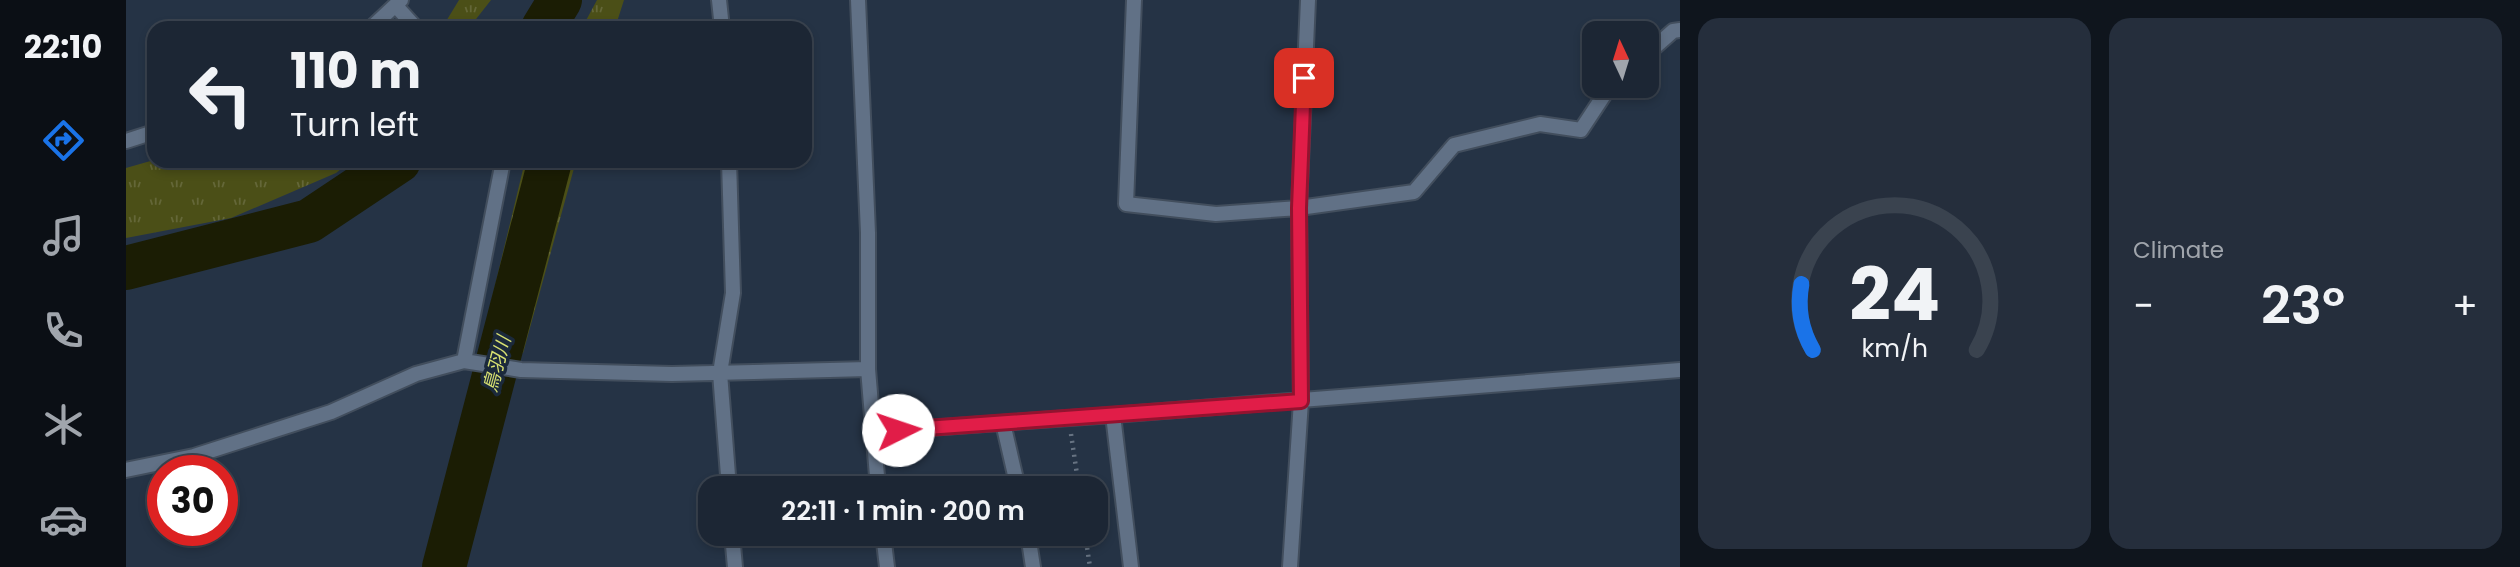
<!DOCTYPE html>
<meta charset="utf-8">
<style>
body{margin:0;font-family:Poppins,"Noto Sans JP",sans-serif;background:#252e3c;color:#f1f3f6;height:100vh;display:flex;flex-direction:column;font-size:26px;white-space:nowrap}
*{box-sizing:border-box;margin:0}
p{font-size:23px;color:#a0a5ac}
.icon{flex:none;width:38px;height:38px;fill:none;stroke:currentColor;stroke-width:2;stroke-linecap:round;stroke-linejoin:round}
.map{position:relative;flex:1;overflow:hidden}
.sheet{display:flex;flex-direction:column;gap:18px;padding:18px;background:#0f151d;width:840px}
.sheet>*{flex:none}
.guide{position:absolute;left:21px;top:21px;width:665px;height:147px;border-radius:21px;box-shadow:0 4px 10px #0003,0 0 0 2px #3a434f;background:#1c2634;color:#f1f3f6;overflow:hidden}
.needle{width:46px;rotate:356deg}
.fabs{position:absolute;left:1456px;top:21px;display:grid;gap:14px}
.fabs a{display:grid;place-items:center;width:77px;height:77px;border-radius:14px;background:#1c2634;box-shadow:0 4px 10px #0003,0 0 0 2px #3a434f;font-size:35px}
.speed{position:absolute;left:21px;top:455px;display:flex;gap:14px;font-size:35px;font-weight:700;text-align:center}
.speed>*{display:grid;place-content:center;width:91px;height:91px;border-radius:50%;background:#1c2634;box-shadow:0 4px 10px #0003,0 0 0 2px #3a434f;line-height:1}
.speed .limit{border:10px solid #d22;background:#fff;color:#111}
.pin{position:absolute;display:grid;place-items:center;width:60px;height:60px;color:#fff;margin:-30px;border-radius:14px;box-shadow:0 4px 10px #0006}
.me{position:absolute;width:77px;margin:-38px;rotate:86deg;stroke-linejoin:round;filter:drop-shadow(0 0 5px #0008)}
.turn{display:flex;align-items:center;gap:24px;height:147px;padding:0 28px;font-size:32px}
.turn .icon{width:91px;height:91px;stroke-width:2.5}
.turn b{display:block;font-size:49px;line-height:60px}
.big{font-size:52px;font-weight:600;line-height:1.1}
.sheet .widget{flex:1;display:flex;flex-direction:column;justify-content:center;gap:10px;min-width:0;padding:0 24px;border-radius:21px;background:#252e3c}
.sheet .dial{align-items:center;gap:0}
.dial svg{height:182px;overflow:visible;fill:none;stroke:#3a434f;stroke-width:7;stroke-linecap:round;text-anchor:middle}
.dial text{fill:#f1f3f6;stroke:none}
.heat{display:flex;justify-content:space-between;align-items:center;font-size:38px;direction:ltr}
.sheet .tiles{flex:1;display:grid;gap:18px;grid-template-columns:repeat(2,1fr)}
.trip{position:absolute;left:572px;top:476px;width:410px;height:70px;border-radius:21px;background:#1c2634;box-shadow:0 4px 10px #0003,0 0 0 2px #3a434f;font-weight:600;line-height:70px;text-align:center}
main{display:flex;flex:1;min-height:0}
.menu{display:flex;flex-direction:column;width:126px;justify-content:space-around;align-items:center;background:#0b0f15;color:#a0a5ac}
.menu .icon{width:49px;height:49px}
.menu .on{color:#1a73e8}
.menu b{font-size:32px;color:#f1f3f6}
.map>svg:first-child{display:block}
</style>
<main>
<nav class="menu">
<b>22:10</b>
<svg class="icon on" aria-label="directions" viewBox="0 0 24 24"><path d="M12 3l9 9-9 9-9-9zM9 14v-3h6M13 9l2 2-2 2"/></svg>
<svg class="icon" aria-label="music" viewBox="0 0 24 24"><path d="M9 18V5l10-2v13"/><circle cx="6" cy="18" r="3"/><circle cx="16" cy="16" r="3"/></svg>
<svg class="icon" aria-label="phone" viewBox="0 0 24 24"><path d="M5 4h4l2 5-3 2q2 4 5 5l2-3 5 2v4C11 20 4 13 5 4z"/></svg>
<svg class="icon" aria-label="climate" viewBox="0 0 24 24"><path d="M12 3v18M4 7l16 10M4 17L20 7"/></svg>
<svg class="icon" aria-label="car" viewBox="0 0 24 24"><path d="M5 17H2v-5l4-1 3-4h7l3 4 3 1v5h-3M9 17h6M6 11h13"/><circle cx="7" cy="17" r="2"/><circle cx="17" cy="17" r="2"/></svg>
</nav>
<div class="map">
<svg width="1554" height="567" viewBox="0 0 1554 567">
<defs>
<pattern id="grass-tufts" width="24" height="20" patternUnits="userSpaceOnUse" patternTransform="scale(1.75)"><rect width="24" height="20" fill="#4b4f17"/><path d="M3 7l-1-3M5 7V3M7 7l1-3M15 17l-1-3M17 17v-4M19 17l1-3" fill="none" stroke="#646738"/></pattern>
</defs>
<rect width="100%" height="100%" fill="#253345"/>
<path fill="url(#grass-tufts)" d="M333,0H365L343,28H316Z
M471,0H498L489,28H456Z
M28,160V161H225L210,173L105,218L0,238V168Z
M399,161H450L397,353L354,348Z"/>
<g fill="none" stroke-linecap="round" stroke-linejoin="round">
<path stroke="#1b1d04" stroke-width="44" d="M417,28L434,0
M0,268L183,221L273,161
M318,567L424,161"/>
<g stroke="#424e5d" stroke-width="18">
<path id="minor" d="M593,0L596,28
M732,0L742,233V369L752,488
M1008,0L1000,204L1090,214L1173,208L1288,192L1328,145L1414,124L1455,130L1484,86
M270,6L290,28
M245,28L275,0
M1521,54L1547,31L1554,30
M0,141L28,132
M338,361L377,161
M987,415L1005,567
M877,423L892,488
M746,432L987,415L1554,370
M0,470L68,456L205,412L290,374L338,361L395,370L546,374L742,369
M603,488L594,373L607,293L603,161
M606,534L609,567
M757,534L761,567
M902,534L907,567
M1164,567L1175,401L1173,208L1182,0"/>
</g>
<path stroke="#677382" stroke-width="4.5" stroke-dasharray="2 5" stroke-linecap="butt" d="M945,434L953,488
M959,534L964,567"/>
<use href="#minor" stroke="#617186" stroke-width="14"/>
</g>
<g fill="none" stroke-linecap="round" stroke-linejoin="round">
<g stroke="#92132f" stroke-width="18">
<path id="route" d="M772,430L1175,401L1173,208L1178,78"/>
</g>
<use href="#route" stroke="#e11d48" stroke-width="12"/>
</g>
<g text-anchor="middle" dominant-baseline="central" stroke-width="7" stroke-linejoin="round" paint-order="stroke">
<g font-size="19" font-style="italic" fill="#d8e171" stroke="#1b293b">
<text transform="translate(371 364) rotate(-75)">鳥羽川</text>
</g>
</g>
</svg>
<div class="fabs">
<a><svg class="needle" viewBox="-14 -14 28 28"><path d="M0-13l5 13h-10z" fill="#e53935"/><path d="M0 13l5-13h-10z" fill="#a0a5ac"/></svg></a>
</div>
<div class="speed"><div class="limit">30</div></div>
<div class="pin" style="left:1178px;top:78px;background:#d93025"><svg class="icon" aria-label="arrive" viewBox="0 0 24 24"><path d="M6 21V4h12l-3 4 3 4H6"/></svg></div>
<svg class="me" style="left:772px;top:430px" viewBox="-20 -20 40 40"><circle r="19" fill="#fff"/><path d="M0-13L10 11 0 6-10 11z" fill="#e11d48"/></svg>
<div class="trip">22:11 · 1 min · 200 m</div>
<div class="guide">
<div class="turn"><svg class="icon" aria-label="left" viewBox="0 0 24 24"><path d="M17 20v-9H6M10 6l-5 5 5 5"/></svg><div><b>110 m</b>Turn left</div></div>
</div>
</div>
<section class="sheet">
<div class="tiles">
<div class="widget dial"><svg viewBox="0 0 100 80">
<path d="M14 69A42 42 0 1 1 86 69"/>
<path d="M14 69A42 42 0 0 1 9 40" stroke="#1a73e8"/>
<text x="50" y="56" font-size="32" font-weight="700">24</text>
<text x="50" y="72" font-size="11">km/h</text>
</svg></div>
<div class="widget"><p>Climate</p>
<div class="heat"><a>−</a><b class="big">23°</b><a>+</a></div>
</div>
</div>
</section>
</main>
